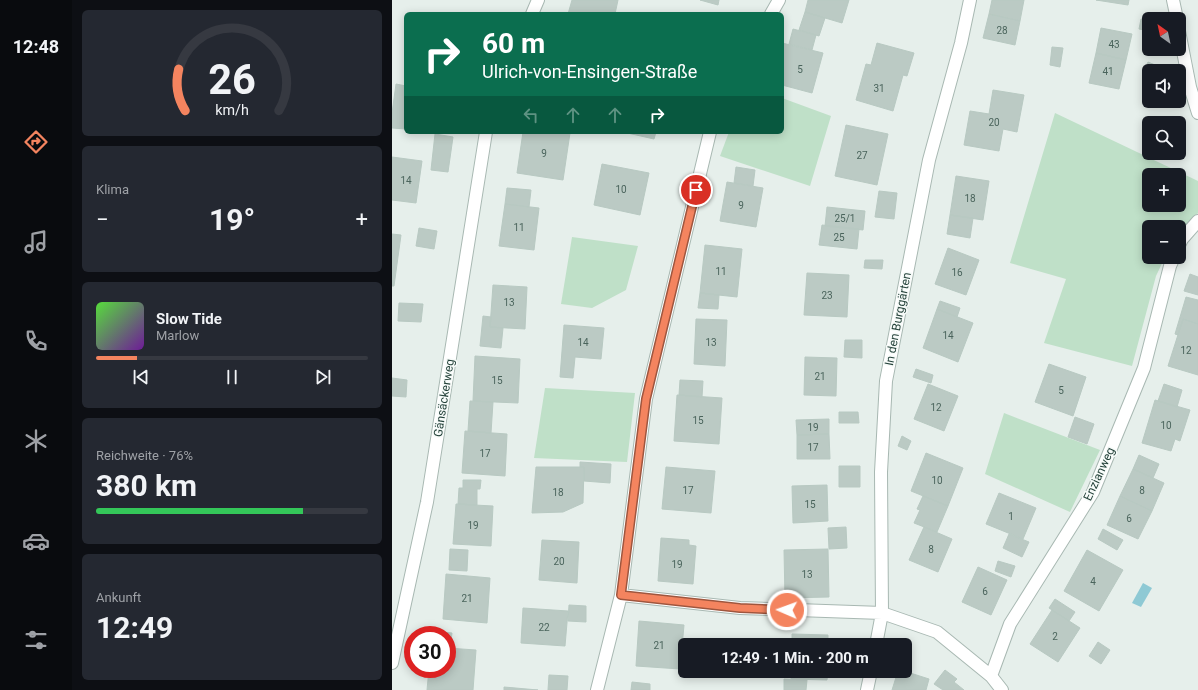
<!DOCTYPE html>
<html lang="de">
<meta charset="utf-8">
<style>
body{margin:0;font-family:Roboto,sans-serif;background:#242831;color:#f1f3f6;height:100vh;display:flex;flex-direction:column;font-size:15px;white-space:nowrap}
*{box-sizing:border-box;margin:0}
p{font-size:13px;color:#9ea1a6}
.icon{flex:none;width:22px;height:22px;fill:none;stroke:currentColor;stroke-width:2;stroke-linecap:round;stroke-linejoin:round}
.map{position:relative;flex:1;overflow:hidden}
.panel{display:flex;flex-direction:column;gap:10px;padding:10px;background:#0d0f14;width:320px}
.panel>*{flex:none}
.guide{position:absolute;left:12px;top:12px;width:380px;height:122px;border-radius:6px;box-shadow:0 2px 10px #0003;background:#0b6e4f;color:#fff;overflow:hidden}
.needle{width:26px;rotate:327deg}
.buttons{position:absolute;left:750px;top:12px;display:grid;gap:8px}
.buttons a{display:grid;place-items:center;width:44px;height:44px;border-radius:6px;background:#171b24;box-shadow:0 2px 10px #0003;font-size:20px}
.speed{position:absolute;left:12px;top:626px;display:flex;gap:8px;font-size:20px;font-weight:700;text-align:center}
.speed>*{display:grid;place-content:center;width:52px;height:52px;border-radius:50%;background:#171b24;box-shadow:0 2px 10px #0003;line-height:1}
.speed .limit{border:6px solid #d22;background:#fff;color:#111}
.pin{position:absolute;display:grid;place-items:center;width:34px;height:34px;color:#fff;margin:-17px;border:2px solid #fff;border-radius:50%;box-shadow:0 1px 4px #0007}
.me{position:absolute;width:44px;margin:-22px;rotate:272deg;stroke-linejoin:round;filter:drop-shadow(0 0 3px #0008)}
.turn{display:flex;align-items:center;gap:14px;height:84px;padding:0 12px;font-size:18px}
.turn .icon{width:52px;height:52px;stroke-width:2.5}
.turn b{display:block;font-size:28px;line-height:34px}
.lanes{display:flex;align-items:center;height:38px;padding:0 12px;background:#0003;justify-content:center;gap:20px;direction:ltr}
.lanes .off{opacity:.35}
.big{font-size:30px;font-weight:700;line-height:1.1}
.panel .card{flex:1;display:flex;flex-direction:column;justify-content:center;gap:6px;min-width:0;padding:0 14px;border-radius:6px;background:#242831}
.panel .dial{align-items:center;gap:0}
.dial svg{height:104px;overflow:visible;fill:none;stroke:#363941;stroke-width:7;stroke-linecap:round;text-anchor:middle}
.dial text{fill:#f1f3f6;stroke:none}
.song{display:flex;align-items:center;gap:12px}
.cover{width:48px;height:48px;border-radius:6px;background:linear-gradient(135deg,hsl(110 70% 55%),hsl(280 70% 35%))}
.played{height:4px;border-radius:2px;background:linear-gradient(90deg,#f4845f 15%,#363941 15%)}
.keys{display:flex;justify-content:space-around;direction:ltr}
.heat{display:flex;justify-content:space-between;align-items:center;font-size:22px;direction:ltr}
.charge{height:6px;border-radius:3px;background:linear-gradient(90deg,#34c759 76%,#363941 0)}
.trip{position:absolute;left:286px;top:638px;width:234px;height:40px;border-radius:6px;background:#171b24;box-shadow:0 2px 10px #0003;font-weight:700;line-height:40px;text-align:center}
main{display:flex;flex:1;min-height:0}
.dock{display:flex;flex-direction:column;width:72px;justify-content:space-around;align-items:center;background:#090b0e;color:#9ea1a6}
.dock .icon{width:28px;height:28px}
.dock .current{color:#f4845f}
.dock b{font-size:18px;color:#f1f3f6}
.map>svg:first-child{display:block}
</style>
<main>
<nav class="dock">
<b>12:48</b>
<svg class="icon current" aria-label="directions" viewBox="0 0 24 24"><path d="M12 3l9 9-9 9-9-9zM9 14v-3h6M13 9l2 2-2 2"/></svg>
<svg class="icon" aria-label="music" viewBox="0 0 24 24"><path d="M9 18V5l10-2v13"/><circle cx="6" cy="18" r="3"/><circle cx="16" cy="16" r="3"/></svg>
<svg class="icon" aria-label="phone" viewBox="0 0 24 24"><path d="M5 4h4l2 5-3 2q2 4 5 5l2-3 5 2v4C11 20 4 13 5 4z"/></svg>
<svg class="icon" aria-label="climate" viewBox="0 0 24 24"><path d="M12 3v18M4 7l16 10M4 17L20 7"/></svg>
<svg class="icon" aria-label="car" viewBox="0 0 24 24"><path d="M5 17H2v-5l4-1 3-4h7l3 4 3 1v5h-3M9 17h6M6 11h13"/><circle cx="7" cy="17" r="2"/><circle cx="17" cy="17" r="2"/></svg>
<svg class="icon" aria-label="filters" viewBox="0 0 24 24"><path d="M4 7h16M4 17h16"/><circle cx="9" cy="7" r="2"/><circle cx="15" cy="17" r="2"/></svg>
</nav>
<section class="panel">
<div class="card dial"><svg viewBox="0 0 100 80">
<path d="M14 69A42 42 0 1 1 86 69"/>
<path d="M14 69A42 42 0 0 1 9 37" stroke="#f4845f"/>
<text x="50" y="56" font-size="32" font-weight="700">26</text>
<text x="50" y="72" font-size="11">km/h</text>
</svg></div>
<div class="card"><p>Klima</p>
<div class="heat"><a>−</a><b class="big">19°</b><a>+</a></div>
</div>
<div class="card">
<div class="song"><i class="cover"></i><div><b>Slow Tide</b><p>Marlow</p></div></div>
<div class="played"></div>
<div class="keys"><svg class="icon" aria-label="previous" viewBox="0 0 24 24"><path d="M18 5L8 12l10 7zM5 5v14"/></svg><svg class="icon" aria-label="pause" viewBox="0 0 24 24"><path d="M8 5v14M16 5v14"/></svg><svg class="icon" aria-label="next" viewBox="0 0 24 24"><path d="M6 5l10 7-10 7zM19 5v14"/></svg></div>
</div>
<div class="card"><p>Reichweite · 76%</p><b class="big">380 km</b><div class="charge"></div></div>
<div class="card"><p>Ankunft</p><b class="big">12:49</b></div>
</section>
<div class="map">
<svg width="806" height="690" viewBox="0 0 806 690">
<rect width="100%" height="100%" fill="#e6efeb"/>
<path fill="#bfe0c8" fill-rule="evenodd" d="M390,98L439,116L418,186L328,156L337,132H390Z
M663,113L806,181V213L787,233V227H757V257H773L764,276L740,366L652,343L674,279L618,263ZM757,175H787V205H757Z
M180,237L246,246L234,290L200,308L169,304Z
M153,388L243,393L235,462L142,458Z
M612,413L708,450L678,512L593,474Z"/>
<path fill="#8ec9d4" d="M751,583L760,588L749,607L740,603Z"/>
<path fill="#bbcac4" stroke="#b8c9c2" d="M180,0H226L223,14H176Z
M308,0H327L326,5Z
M416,0H457L450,23L413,12Z
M600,0H632L628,21L597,14Z
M704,0H737L736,5Z
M413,12L433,18L427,36L407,30Z
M597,14L628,21L623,45L591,38Z
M749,19L757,21V31L747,29Z
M709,28L740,34L734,60L704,53Z
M401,29L424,35L420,50L397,44Z
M390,43L431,53L420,93L390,85Z
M485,43L522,53L515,76L511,75L501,111L464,100L474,64L479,65Z
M660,47L671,48L668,67L658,65Z
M704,53L734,60L727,89L697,83Z
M756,62L775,70L757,71V73L752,71Z
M4,84L14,86V129L0,128V113Z
M601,90L632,95L625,132L611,129L607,151L572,145L578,111L597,114Z
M454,125L496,134L485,185L443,176Z
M131,132H169L178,133L171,180L125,173Z
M231,132H264L262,139Z
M43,134L61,137L56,172L39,170Z
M0,157L30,161L24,203L0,200Z
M210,164L257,173L248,215L202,205Z
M344,167L363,170L361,186L342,183Z
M564,176L597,181L591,220L558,215Z
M335,182L371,188L364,227L328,221Z
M115,188L139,190L137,207L113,204Z
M487,191L505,193L502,219L483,217Z
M113,204L147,208L142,250L107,246Z
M435,207L473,211L471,230L433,226Z
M558,215L581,218L578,238L555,234Z
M430,225L467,229L465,249L427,245Z
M27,228L45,231L42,249L24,246Z
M0,234L9,235L2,286H0Z
M313,245L350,249L345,297L308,293Z
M556,248L587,260L574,295L543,284Z
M473,260H491L490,269L472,268Z
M415,273L457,275L455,317L412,315Z
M798,274L806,277V295L792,291Z
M101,285L135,287L133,329L98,327Z
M308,293L327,295L326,309L306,308Z
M794,297L806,300V324L791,319L786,335L783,334Z
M548,301L568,308L565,317L545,309Z
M7,303L31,304L29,322L6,321Z
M545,309L581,323L566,362L531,348Z
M91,316L99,317L98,327L111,328L109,348L88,346Z
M304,319L335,320L333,366L302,364Z
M791,319L806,324V375L776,366Z
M172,325L212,328L209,359L183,357L181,378L168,377Z
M453,340H470V358L452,357Z
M83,356L128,359L126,403L81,401Z
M413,357L445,358L444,396L412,395Z
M657,364L694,377L681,416L643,402Z
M524,369L541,375L539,383L521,377Z
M0,378L15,380L14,397L0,396Z
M288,380L311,381L310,397L287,395Z
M536,384L566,396L552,431L522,419Z
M772,384L790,390L785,407L766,401Z
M285,395L330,398L327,444L282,441Z
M763,400L798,410L788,441L783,439L779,451L750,443Z
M78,401L101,402L99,433L76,431Z
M447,412H466L467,423H447Z
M683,417L702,424L695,444L676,437Z
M437,419V434L405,435L404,420Z
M73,431L115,434L113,476L70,473Z
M437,434L438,459H405V435Z
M510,436L519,441L515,450L506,446Z
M534,453L571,468L556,506L519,491Z
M747,455L767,464L761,478L741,469Z
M188,462L219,464L218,483L192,481V467H188Z
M447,466H468V487H447Z
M144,467H192L191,503L171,512L140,513Z
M274,467L323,471L319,513L270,509Z
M741,469L772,483L760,511L728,496Z
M71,480H89L88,489H85V505L66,504L67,488H71Z
M435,485L436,521L401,523L400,486Z
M607,493L644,508L631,539L594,524Z
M531,496L556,506L545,532L522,523L528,510L525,509Z
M728,496L760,511L746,539L715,525Z
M64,504L101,506L99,546L61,544Z
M454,527L455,548L437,549L436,528Z
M532,527L560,539L546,572L517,560Z
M711,529L731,540L725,550L706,539Z
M617,534L637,542L630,557L611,548Z
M269,538L297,540V545L304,546L301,584L266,581Z
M150,540L187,542L185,583L147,580Z
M58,549L76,550L75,571L57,570Z
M436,549L437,597L393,598L392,550Z
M695,550L731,570L707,611L672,591Z
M606,561L623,566L619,577L603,571Z
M586,567L615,580L599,615L570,602Z
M54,574L98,578L95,623L51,619Z
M663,599L683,612L677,621L657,608Z
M177,605L194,606V622L176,621Z
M131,608L176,611L173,646L129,643Z
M660,610L688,628L666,662L638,644Z
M247,621L292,625L288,669L244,666Z
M41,631L60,633L58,648H55V635H40Z
M400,634L436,635V645H400Z
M706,642L718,650L709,664L697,656Z
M55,648L84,650L81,690H35L37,669H55Z
M553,670L565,679L562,682L572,690H551L542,684Z
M400,671H436L435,680L399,679Z
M506,671H512L537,679L534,690H500Z
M157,675L176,676L175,690H156Z
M392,679L415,680L414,690H392Z
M240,682L258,684V690H239Z
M112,687L146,690H112Z"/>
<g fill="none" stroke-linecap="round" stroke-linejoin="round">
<g stroke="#a8b8b2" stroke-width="14">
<path id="street" d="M781,0L785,19
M140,14L146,0
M379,14L387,0
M787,31L798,87L806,113
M787,245L790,239L806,221
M229,595L348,608L490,613L545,632L599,676L610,690
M484,645L490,613L489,472L494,381L537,160L569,43L578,0
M0,663L35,502L94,132
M599,676L618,624L701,492L752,368L778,266L782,257
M205,690L229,595L254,399L318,132
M475,690L479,671"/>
</g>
<use href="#street" stroke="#fff" stroke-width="12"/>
</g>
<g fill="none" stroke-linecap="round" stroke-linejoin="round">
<g stroke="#9f563e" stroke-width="10">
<path id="route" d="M304,190L254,399L229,595L348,608L395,610"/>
</g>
<use href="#route" stroke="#f4845f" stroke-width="7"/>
</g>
<g text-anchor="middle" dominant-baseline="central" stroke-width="3" stroke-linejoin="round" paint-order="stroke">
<g font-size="10" fill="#4a645c">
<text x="610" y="30">28</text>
<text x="722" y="44">43</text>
<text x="408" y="69">5</text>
<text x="716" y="71">41</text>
<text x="487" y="88">31</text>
<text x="602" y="122">20</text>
<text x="152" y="153">9</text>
<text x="470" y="155">27</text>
<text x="14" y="180">14</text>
<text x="229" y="189">10</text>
<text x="578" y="198">18</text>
<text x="349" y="205">9</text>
<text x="453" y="218">25/1</text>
<text x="127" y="227">11</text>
<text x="447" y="237">25</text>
<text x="329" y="271">11</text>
<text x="565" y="272">16</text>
<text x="435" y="295">23</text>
<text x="117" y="302">13</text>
<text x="556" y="335">14</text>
<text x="191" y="342">14</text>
<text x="319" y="342">13</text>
<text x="794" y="350">12</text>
<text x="428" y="376">21</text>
<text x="105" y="380">15</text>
<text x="669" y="390">5</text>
<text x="544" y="407">12</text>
<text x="306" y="420">15</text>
<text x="774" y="425">10</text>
<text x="421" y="427">19</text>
<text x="421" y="447">17</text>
<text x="93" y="453">17</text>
<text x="545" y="480">10</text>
<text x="296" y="490">17</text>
<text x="750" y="490">8</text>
<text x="166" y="492">18</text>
<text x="418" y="504">15</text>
<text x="619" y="516">1</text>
<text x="737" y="518">6</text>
<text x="81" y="525">19</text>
<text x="539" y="549">8</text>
<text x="167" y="561">20</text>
<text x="285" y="564">19</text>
<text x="415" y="574">13</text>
<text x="701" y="581">4</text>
<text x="593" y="591">6</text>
<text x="75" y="598">21</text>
<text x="152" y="627">22</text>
<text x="663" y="636">2</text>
<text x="267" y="645">21</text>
</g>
<g font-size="12" fill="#24423a" stroke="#f7fbf9">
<text transform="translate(506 319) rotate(-79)">In den Burggärten</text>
<text transform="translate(52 398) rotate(-81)">Gänsäckerweg</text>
<text transform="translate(707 474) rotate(-65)">Enzianweg</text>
</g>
</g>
</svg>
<div class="buttons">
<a><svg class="needle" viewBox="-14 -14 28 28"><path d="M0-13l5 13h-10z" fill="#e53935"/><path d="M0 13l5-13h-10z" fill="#9ea1a6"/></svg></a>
<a><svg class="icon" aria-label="sound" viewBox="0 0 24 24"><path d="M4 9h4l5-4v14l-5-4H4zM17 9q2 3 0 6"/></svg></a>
<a><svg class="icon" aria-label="search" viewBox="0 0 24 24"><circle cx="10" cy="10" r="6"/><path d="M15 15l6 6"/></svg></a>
<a>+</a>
<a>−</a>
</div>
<div class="speed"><div class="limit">30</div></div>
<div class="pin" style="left:304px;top:190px;background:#d93025"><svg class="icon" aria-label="arrive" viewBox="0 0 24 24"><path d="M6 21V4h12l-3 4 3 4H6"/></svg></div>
<svg class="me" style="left:395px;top:610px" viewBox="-20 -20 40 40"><circle r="17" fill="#f4845f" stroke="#fff" stroke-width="3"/><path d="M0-11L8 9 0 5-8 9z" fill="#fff"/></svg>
<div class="trip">12:49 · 1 Min. · 200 m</div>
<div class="guide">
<div class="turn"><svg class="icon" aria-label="right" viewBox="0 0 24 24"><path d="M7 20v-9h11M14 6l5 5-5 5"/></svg><div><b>60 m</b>Ulrich-von-Ensingen-Straße</div></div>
<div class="lanes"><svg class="icon off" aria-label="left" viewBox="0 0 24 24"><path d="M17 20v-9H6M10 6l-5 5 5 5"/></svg><svg class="icon off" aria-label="ahead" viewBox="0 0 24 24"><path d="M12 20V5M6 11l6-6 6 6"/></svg><svg class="icon off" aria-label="ahead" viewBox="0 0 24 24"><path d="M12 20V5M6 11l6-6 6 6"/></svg><svg class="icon" aria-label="right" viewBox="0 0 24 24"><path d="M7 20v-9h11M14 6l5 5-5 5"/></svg></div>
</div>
</div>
</main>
